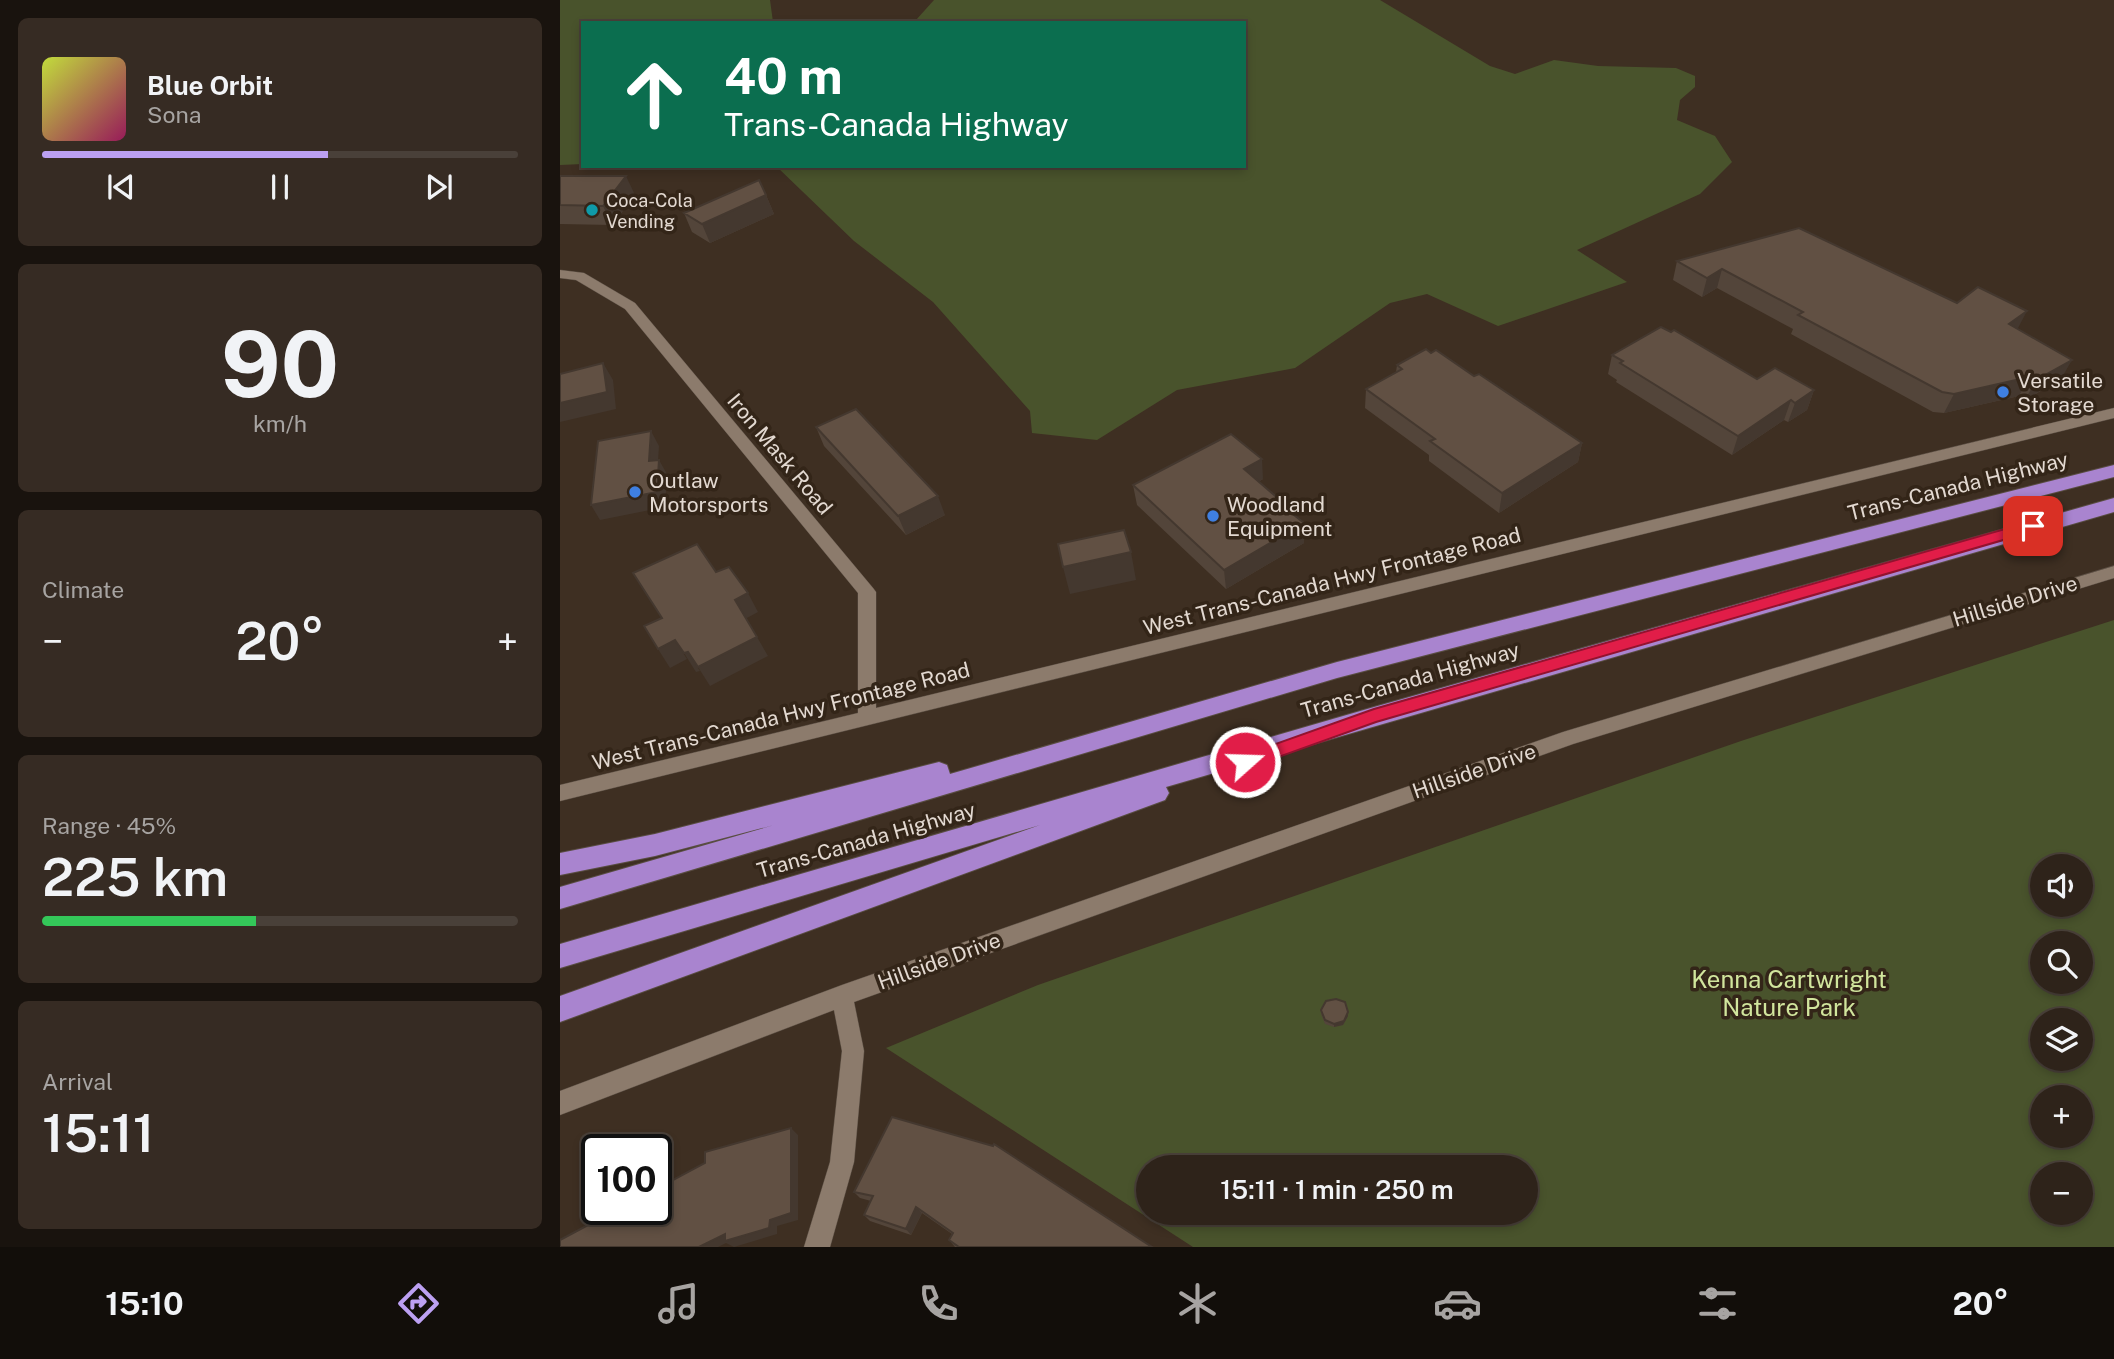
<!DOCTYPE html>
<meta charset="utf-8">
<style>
body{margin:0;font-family:"Public Sans",sans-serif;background:#362b23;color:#f1f3f6;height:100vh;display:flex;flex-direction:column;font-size:26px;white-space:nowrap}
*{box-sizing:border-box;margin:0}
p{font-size:23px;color:#a7a4a2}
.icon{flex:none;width:38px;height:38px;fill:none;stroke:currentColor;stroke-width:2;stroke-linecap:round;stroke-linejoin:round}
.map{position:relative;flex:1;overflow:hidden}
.sheet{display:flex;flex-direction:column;gap:18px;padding:18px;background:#19130e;width:560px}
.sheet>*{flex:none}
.guide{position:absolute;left:21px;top:21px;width:665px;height:147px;border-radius:0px;box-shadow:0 4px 10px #0003,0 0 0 2px #494039;background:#0b6e4f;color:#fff;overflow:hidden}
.controls{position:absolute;left:1470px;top:854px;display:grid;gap:14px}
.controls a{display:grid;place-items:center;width:63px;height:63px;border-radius:50%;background:#2e231a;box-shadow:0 4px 10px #0003,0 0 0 2px #494039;font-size:35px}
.speed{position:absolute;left:21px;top:1134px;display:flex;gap:14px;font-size:35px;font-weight:700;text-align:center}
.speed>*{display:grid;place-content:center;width:91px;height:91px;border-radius:50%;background:#2e231a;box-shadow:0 4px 10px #0003,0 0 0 2px #494039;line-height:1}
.speed .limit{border:4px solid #111;border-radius:10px;background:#fff;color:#111}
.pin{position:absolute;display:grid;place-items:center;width:60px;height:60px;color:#fff;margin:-30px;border-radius:14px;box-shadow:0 4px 10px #0006}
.me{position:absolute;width:77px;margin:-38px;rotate:70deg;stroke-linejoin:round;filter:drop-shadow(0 0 5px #0008)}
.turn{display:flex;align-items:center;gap:24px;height:147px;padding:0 28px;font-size:32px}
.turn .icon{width:91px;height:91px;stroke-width:2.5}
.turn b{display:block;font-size:49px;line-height:60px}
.big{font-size:52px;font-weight:600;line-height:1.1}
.sheet .card{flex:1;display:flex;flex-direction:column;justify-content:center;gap:10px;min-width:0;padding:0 24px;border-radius:10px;background:#362b23}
.sheet .dial{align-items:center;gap:0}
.dial b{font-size:91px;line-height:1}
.song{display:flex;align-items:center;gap:21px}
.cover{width:84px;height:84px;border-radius:10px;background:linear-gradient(135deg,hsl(70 70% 55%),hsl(330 70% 35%))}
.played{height:7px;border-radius:4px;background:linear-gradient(90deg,#bca0f2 60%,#494039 60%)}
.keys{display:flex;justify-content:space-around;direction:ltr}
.heat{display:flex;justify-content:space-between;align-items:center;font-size:38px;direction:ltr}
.charge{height:10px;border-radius:5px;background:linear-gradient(90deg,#34c759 45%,#494039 0)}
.trip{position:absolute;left:576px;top:1155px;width:402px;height:70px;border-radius:35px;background:#2e231a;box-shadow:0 4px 10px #0003,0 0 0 2px #494039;font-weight:600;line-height:70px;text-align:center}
.dock{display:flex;height:112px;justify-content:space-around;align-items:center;background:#120e0a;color:#a7a4a2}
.dock .icon{width:49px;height:49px}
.dock .active{color:#bca0f2}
.dock b{font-size:32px;color:#f1f3f6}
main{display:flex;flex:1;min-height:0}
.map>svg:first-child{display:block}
</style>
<main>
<section class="sheet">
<div class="card">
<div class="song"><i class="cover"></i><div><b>Blue Orbit</b><p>Sona</p></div></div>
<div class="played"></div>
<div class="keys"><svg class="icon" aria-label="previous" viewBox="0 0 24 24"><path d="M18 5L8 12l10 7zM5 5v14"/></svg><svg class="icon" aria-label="pause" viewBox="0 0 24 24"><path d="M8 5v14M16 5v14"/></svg><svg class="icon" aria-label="next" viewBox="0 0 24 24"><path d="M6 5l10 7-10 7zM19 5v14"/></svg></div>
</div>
<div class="card dial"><b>90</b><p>km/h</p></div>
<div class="card"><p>Climate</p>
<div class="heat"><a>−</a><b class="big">20°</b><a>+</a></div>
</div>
<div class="card"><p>Range · 45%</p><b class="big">225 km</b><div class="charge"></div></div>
<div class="card"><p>Arrival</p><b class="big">15:11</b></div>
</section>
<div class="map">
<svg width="1554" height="1247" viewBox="0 0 1554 1247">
<rect width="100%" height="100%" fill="#3e2f22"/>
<path fill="#49532c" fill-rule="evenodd" d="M0,0H210L213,22L234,23H23V164L0,165Z
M374,0H820L930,66L955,74L994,60L1038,66L1116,68L1135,76V87L1120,100L1117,120L1155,136L1172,162L1140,194L1017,250L1067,282L938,326L867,294L830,303L735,368L617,390L537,440L472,433L470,411L373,302L294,241L216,166H684V23H285L356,20Z
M1554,620V1247H633L326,1048L478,985L1181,741ZM1482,866H1521V905H1482ZM1482,943H1521V982H1482ZM1482,1020H1521V1059H1482ZM1482,1097H1521V1136H1482ZM588,1167H966V1213H588ZM1482,1174H1521V1213H1482Z"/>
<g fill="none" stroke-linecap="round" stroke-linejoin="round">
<g stroke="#594d42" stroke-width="1">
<path id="minor" d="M0,270L24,273L75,303L313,588L316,592V708L1554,408V418L0,801V785L298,713V593L65,309L16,280L0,278Z
M1554,566V578L1013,744L294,1002L304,1051L294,1162L270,1247H244L270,1162L282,1051L274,1010L0,1115V1091L282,985L1003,732Z"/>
</g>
<g stroke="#594d42" stroke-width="2">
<path id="highway" d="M1554,465V477L777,678L0,909V887L214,825L95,856L0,875V853L95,834L379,762L387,765L390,774L777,662Z
M1554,498V512L606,787L609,793L605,800L0,1022V996L480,825L0,968V944L814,707Z"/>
</g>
<use href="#minor" fill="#8c7b6c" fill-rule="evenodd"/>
<use href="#highway" fill="#a984cf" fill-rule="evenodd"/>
</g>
<path fill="#53453a" d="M0,176L75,195L52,225L0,224Z
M206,195L214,214L150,243L132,232L124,213Z
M1117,261L1397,303L1457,329L1501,379L1465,400L1459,396L1384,413L1373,412L1231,334L1233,329L1157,288L1142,297L1113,280Z
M1111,332L1197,379L1254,390L1247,410L1228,422L1224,420L1172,455L1056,382L1057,380L1048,374L1052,355Z
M871,353L914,376L1022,443L1018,462L939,513L869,461V455L805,408L806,389L836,372L837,365Z
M256,427L385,515L346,535L264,446Z
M703,479L698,482L727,509L744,543L666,589L577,505L573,485Z
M761,1010L788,1012V1016L783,1025L774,1027L765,1024L761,1014Z
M294,1192L592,1247H395L389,1240L392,1234L362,1213L351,1235L310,1221L304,1215L311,1201L300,1198Z"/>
<path fill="#44382f" d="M66,176L75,195L52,225L43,206Z
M206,195L214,214L150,243L142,224Z
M1162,269L1157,288L1142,297L1147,278Z
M1467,311L1457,330L1449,324Z
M1512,360L1501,379L1465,400L1476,380Z
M43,363L53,380L56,409L0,422V403Z
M1469,377L1459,396L1384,413L1394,394Z
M1254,390L1247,410L1228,422L1235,403Z
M1231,400L1224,420L1172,455L1178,436Z
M91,431L99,446L97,476L89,461Z
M1022,443L1018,462L939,513L942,493Z
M702,459L703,479L685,489L684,469Z
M99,460L107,474L105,507L40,520L31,505Z
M378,496L385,515L346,535L338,516Z
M744,523V543L666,589L664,570Z
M571,552L576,580L510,594L503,567Z
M188,593L198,612L185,619L175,600Z
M197,637L208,656L150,686L138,667Z
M115,640L127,659L110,668L98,649Z
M128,652L140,671L136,672L124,653Z
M788,1012V1016L783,1025L774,1027V1024Z
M231,1128L238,1135V1220L217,1226V1234L174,1247L166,1243L158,1247H139L165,1234L210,1220Z
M356,1207L362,1213L351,1235L346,1229Z"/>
<path fill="#615043" stroke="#44382f" stroke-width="2" d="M0,176H66L43,206L0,205Z
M199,180L206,195L142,224L124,213Z
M1239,228L1397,303L1418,287L1467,311L1449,324L1512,360L1476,380L1469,377L1394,394L1382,392L1238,315L1243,312L1162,269L1147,278L1117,261Z
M1101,327L1111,332L1114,330L1197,379L1215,368L1254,390L1235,403L1231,400L1178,436L1060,363L1063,361L1052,355Z
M866,349L871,353L876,350L914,376L919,374L1022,443L942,493L870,441L875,439L806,389L842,369L837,365Z
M43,363L47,392L0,403V374Z
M296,409L378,496L338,516L256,427Z
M91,431L89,461L99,460L97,492L31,505L38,441Z
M671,434L702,459L684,469L727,506L724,507L744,523L664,570L573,485Z
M564,530L571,552L503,567L498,544Z
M137,544L156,572L169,567L188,593L175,600L197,637L138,667L128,652L124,653L115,640L98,649L84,626L102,618L73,573Z
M776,999L785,1002L788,1012L784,1021L774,1024L765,1020L761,1010L766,1001Z
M332,1117L433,1146L434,1144L592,1247H399L389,1240L393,1233L356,1207L346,1229L304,1215L313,1196L294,1192Z
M231,1128V1213L210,1220L209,1228L165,1241V1234L139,1247H0V1240L58,1209H96V1189L145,1163V1152Z"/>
<path fill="#e11d48" stroke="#92132f" stroke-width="2" d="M1473,521L1478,523L1480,526L1478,530L816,722L685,769L679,767L676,762L679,757L814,709Z"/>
<circle fill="#0f9aa8" stroke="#332518" stroke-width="2.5" cx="32" cy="210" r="7"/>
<g fill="#3f7fe0" stroke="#332518" stroke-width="2.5">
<circle cx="1443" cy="392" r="7"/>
<circle cx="75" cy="492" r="7"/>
<circle cx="653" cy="516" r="7"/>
</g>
<g text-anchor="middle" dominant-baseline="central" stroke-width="7" stroke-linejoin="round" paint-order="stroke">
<g font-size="18" fill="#e3d9d1" stroke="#332518" text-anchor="start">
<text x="46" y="200">Coca-Cola<tspan x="46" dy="21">Vending</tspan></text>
</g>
<g font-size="21" fill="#e3d9d1" stroke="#332518" text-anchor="start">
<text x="1457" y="380">Versatile<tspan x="1457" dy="24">Storage</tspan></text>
<text x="89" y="480">Outlaw<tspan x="89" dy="24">Motorsports</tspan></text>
<text x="667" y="504">Woodland<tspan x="667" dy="24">Equipment</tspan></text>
</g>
<g font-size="21" fill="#e3d9d1" stroke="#332518">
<text transform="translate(220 454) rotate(50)">Iron Mask Road</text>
<text transform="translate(1398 486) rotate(-14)">Trans-Canada Highway</text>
<text transform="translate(772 581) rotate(-14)">West Trans-Canada Hwy Frontage Road</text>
<text transform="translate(1455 601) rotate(-17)">Hillside Drive</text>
<text transform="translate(850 680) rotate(-16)">Trans-Canada Highway</text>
<text transform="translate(221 716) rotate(-14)">West Trans-Canada Hwy Frontage Road</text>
<text transform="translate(914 771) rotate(-19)">Hillside Drive</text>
<text transform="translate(306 840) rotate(-16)">Trans-Canada Highway</text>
<text transform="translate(379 961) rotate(-20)">Hillside Drive</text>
</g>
<g font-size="24" fill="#d1e59d" stroke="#332518">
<text x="1229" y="979">Kenna Cartwright<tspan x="1229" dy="28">Nature Park</tspan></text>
</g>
</g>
</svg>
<div class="controls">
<a><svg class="icon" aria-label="sound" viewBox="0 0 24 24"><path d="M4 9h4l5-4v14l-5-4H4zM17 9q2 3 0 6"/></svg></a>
<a><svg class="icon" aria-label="search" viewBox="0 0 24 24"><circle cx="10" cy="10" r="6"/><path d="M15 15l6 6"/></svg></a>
<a><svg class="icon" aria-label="layers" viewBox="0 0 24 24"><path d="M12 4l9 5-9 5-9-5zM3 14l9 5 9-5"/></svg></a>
<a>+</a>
<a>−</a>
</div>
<div class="speed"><div class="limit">100</div></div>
<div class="pin" style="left:1473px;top:526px;background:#d93025"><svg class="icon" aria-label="arrive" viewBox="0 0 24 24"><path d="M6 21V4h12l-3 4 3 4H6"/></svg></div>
<svg class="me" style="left:685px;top:762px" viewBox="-20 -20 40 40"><circle r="17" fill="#e11d48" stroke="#fff" stroke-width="3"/><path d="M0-11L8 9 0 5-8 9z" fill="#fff"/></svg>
<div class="trip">15:11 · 1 min · 250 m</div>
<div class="guide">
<div class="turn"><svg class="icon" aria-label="ahead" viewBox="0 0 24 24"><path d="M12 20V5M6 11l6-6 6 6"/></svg><div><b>40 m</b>Trans-Canada Highway</div></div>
</div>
</div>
</main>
<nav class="dock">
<b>15:10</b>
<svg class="icon active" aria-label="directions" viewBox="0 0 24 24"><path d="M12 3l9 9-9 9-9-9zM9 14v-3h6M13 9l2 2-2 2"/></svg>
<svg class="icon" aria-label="music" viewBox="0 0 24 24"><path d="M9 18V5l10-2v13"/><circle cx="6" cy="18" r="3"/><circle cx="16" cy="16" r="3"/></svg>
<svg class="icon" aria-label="phone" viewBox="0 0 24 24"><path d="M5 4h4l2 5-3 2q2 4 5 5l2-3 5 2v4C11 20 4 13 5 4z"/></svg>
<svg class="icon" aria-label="climate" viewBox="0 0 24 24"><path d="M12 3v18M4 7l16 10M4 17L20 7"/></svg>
<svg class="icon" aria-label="car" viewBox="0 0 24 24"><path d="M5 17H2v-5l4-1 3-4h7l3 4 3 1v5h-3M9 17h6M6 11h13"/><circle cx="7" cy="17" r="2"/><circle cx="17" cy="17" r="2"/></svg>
<svg class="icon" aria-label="filters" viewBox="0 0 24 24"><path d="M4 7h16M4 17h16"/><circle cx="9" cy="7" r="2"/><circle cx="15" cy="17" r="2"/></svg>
<b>20°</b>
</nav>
